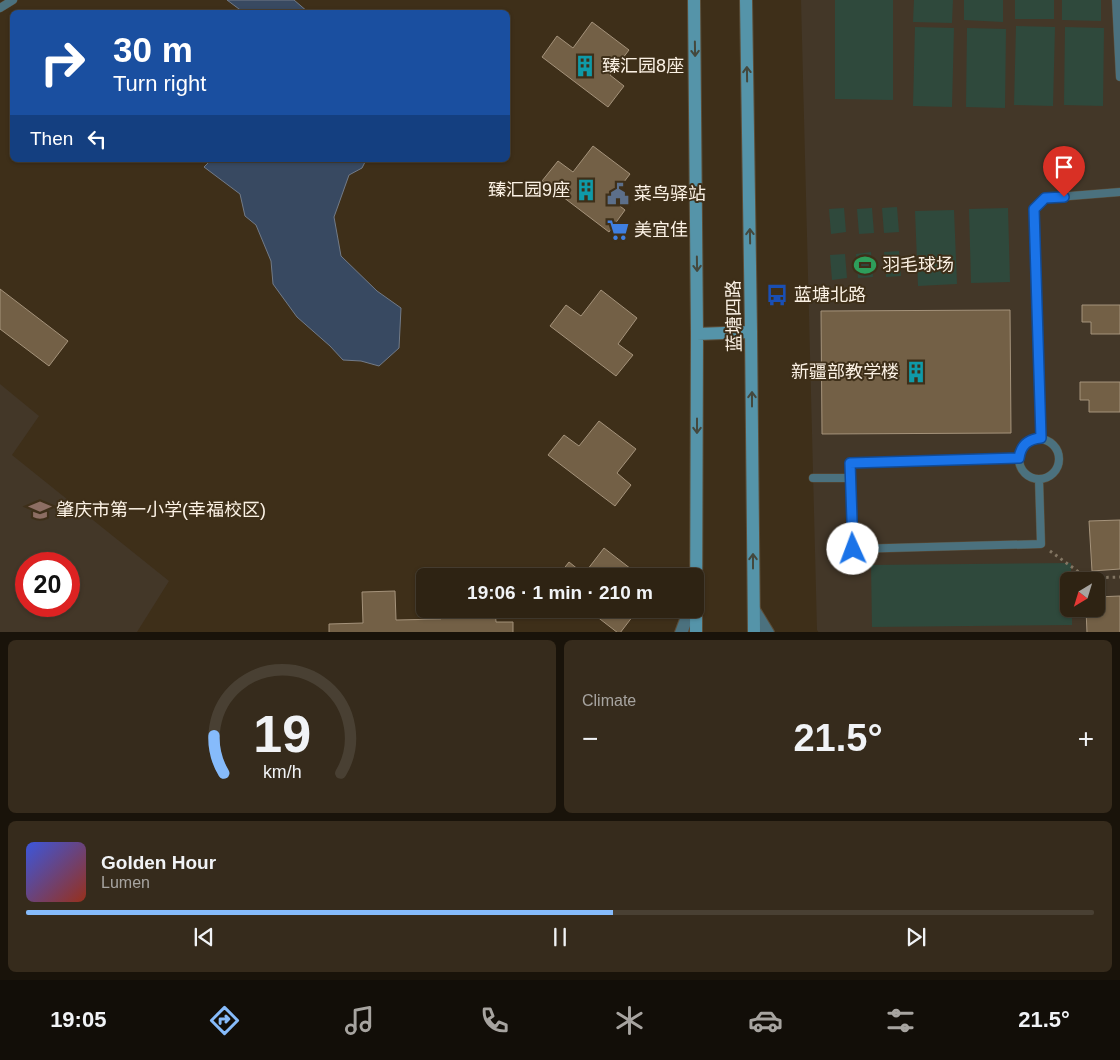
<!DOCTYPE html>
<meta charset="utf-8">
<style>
body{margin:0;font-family:Helvetica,"Noto Sans SC",sans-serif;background:#362b1c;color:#f1f3f6;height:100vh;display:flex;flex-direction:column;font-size:19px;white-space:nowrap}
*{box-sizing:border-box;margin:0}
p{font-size:16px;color:#a7a4a0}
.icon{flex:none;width:28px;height:28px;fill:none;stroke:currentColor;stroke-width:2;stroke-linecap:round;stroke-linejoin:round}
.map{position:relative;height:632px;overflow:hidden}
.panel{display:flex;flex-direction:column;gap:8px;padding:8px;background:#19130a;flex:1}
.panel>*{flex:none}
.guide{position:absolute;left:10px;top:10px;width:500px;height:152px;border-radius:8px;box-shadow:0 1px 4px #0004,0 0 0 1px #494033;background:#1a4fa0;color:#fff;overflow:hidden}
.needle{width:32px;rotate:218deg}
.tools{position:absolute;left:1060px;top:572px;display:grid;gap:10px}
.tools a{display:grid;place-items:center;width:45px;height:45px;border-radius:8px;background:#2e2313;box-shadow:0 1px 4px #0004,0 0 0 1px #494033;font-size:25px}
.speed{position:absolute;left:15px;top:552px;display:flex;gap:10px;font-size:25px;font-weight:700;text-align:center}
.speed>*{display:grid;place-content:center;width:65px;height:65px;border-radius:50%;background:#2e2313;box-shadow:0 1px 4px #0004,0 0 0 1px #494033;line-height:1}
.speed .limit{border:8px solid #d22;background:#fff;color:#111}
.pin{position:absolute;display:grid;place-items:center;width:42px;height:42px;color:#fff;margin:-51px -21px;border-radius:50% 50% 50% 0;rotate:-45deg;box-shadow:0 0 5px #0007}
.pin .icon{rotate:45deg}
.me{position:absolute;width:55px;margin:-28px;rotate:358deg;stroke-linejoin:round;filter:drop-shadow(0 0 4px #0008)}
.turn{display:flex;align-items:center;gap:18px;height:105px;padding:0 20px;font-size:22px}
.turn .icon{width:65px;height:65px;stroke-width:2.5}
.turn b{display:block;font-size:35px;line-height:42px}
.then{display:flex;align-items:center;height:48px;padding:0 20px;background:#0003;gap:10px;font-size:19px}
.big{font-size:38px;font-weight:700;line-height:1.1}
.panel .card{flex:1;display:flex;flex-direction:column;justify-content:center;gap:8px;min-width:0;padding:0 18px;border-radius:8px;background:#362b1c}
.panel .dial{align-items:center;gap:0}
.dial svg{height:130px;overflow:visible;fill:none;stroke:#494033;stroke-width:7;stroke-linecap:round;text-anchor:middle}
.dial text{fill:#f1f3f6;stroke:none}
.song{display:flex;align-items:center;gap:15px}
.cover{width:60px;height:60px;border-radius:8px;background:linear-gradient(135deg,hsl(230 70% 55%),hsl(10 70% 35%))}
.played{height:5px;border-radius:2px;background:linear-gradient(90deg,#86bbfb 55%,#494033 55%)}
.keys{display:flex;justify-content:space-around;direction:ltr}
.heat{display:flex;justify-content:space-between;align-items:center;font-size:28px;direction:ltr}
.panel .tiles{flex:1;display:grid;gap:8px;grid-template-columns:1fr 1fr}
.card:last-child{grid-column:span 2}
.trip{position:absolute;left:416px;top:568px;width:288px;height:50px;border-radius:8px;background:#2e2313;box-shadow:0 1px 4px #0004,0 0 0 1px #494033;font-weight:700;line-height:50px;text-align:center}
.tab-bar{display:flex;height:80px;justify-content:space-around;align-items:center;background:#120e08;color:#a7a4a0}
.tab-bar .icon{width:35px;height:35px}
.tab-bar .on{color:#86bbfb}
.tab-bar b{font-size:22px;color:#f1f3f6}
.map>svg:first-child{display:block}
</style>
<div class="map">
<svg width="1120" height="633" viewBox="0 0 1120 633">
<rect width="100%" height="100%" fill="#3e2f19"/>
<path fill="#433728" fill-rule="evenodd" d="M801,0H1120V632L819,633L817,630ZM1069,581H1096V609H1069Z
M0,384L39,416L12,455L169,581L137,632H0ZM26,564H69V606H26Z"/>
<path fill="#2f493c" d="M835,0H893V100L835,99Z
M914,0H953L952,23L913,22Z
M964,0H1003V22L964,20Z
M1015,0H1054V19H1015Z
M1062,0H1101V21L1062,20Z
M1016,26L1055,27L1053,106L1014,105Z
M915,27L954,28L952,107L913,106Z
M1065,27L1104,28L1103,106L1064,105Z
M967,28L1006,29L1005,108L966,107Z
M897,207L899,232L884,233L882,208Z
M844,208L846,232L831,234L829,209Z
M872,208L874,233L859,234L857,209Z
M1008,208L1010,282L971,283L969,209Z
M954,210L957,284L918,286L915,211Z
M899,251L901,276L886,277L884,252Z
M871,252L873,277L858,278L856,254Z
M845,254L847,278L832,280L830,255Z
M1071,563V581H1069V609H1072V625L872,627L871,565Z"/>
<path fill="#384961" stroke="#727b88" d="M227,0H294L308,12H243Z
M211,160H366L362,168L349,175L334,217L341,256L377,291L401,308L399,348L379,366L361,361L343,360L330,346L297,317L273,284L271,261L256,225L245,216L240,194L204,167Z"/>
<path fill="#736046" stroke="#a5937b" d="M592,22L629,50L610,75L624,86L608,107L542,57L557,36L573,48Z
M593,146L630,174L611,199L625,210L609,232L542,181L558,161L573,172Z
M0,289L68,341L49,366L0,329Z
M601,290L637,318L618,344L633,355L616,376L550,326L566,305L581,316Z
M1082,305H1120V334H1091V322H1082Z
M1010,310L1011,433L822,434L821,311Z
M1080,382H1120V412H1089V400H1080Z
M599,421L636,449L617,473L631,485L615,506L548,455L564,435L579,446Z
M1120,520V569L1092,571L1089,521Z
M604,548L640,576H558L569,562L584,574Z
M395,591L396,620L441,619V609H495L496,622H513V633H329V624L363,623L362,592Z
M1120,596V633H1087L1086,609H1096V597Z
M587,609H632L636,612L620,633H618Z"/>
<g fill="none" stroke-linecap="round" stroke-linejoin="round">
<g stroke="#5c4e39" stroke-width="9">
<path id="service" d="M1116,0L1120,77
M0,8L13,0
M1019 459a20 20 0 1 1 40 0a20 20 0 1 1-40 0Z
M1041,439L1034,209L1045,198L1120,192
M1019,458L850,463L853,549L1041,544L1039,479
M813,478H851"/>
</g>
<g stroke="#5c4e39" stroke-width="14">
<path id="tertiary" d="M754,610L768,633
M681,633L690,609"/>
</g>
<g stroke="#5c4e39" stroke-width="14">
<path id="secondary" d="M694,0L697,334L696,633
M746,0L751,332L754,633
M697,334L751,332"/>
</g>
<path stroke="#837663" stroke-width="3" stroke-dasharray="2.5 4" stroke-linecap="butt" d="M1050,551L1087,578L1120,577"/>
<use href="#service" stroke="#4b717e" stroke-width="8"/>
<use href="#tertiary" stroke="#4b717e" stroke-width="12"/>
<use href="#secondary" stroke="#5594a9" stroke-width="12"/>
</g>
<defs><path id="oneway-shaft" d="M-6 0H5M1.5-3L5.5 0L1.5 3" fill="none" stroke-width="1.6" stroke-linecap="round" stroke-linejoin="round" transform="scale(1.25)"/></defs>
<g stroke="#44483d">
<use href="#oneway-shaft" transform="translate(695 49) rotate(89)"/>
<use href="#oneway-shaft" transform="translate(747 74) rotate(-91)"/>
<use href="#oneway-shaft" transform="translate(750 236) rotate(-91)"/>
<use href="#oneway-shaft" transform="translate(697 264) rotate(89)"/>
<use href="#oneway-shaft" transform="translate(752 399) rotate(-90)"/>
<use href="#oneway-shaft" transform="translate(697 426) rotate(90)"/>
<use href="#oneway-shaft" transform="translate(753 561) rotate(-90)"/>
</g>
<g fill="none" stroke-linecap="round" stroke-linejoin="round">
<g stroke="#114b97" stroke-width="12">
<path id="route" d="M853,549L850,463L1019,458C1021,445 1028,439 1041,438L1034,209L1045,198L1064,197"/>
</g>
<use href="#route" stroke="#1a73e8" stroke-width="9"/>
</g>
<defs>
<g id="building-bare" transform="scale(1.725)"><path d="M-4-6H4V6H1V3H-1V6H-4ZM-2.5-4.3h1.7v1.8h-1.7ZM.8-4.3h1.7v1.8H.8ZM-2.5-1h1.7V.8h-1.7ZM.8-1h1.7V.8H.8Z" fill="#0f9aa8" stroke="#3e2f19" stroke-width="2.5" paint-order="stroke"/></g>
<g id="civic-bare" transform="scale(1.725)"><path d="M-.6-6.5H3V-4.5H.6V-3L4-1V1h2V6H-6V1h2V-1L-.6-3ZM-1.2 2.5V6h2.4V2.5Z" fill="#5c6f8a" stroke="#3e2f19" stroke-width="2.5" paint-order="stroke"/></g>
<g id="supermarket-bare" transform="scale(1.725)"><path d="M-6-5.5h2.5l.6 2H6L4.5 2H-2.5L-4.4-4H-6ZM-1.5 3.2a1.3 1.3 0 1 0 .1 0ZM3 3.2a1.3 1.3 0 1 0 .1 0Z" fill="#3f7fe0" stroke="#3e2f19" stroke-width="2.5" paint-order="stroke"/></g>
<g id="stadium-bare" transform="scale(1.725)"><path d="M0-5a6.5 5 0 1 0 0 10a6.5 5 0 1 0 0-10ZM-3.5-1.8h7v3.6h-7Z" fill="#2e9e5b" stroke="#3e2f19" stroke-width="2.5" paint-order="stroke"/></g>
<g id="bus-bare" transform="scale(1.725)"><path d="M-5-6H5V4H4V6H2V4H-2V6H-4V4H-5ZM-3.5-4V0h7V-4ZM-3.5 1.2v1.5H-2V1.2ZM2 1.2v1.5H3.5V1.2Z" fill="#1a4fb4" stroke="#3e2f19" stroke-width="2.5" paint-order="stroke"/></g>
<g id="school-bare" transform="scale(1.725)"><path d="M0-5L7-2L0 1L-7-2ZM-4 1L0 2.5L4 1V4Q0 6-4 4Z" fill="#8d6e63" stroke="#3e2f19" stroke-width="2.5" paint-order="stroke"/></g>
</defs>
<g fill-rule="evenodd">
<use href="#building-bare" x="585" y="66"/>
<use href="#building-bare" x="586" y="190"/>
<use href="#civic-bare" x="618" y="194"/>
<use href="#supermarket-bare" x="618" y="230"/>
<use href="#stadium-bare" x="865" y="265"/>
<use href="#bus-bare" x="777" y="295"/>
<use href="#building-bare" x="916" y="372"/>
<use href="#school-bare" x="40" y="510"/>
</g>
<g text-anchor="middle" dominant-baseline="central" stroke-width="4" stroke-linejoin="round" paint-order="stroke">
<g font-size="18" fill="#fbf1e4" stroke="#3e2f19" text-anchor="start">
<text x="602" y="66">臻汇园8座</text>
<text x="570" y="190" text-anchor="end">臻汇园9座</text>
<text x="634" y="194">菜鸟驿站</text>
<text x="634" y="230">美宜佳</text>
<text x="882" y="265">羽毛球场</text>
<text x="794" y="295">蓝塘北路</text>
<text x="899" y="372" text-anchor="end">新疆部教学楼</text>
<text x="56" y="510">肇庆市第一小学(幸福校区)</text>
</g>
<g font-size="18" fill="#fbf1e4" stroke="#3e2f19">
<text transform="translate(734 316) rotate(-91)">蓝塘四路</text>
</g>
</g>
</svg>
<div class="tools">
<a><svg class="needle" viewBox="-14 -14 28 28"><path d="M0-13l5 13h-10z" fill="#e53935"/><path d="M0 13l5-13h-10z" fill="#a7a4a0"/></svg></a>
</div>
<div class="speed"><div class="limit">20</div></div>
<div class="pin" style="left:1064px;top:197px;background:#d93025"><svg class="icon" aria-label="arrive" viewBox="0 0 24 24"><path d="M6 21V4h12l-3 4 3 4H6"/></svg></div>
<svg class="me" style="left:853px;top:549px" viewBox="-20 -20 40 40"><circle r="19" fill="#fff"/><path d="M0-13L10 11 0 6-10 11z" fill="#1a73e8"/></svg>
<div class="trip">19:06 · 1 min · 210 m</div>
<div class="guide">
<div class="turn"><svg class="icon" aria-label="right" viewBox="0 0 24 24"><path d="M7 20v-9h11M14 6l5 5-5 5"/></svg><div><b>30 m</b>Turn right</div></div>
<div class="then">Then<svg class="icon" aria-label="left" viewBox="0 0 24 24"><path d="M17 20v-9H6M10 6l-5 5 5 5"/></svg></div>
</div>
</div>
<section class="panel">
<div class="tiles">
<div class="card dial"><svg viewBox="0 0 100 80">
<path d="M14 69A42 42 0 1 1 86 69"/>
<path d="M14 69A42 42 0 0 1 8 46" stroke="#86bbfb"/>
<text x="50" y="56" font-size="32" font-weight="700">19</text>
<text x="50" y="72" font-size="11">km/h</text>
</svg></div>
<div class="card"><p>Climate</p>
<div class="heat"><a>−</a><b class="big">21.5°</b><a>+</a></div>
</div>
<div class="card">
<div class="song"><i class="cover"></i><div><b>Golden Hour</b><p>Lumen</p></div></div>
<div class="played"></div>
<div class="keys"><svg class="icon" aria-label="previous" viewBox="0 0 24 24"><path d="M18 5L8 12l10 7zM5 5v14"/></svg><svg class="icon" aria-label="pause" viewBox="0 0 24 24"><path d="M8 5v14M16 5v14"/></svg><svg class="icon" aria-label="next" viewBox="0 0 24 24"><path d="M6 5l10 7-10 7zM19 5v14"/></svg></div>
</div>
</div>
</section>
<nav class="tab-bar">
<b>19:05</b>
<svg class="icon on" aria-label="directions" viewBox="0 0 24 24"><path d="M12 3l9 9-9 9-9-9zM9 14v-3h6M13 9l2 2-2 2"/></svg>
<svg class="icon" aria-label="music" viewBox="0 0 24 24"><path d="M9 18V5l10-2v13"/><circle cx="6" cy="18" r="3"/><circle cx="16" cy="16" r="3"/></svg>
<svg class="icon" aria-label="phone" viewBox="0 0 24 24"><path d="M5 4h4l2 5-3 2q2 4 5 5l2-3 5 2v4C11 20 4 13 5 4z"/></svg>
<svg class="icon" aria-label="climate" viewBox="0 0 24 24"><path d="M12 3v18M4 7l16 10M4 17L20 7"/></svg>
<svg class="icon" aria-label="car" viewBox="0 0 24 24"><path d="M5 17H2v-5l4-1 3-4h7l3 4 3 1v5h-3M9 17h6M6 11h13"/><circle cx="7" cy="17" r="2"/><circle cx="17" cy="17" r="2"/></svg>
<svg class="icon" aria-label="filters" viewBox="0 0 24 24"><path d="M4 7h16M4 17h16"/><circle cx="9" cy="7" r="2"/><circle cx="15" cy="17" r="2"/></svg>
<b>21.5°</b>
</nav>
